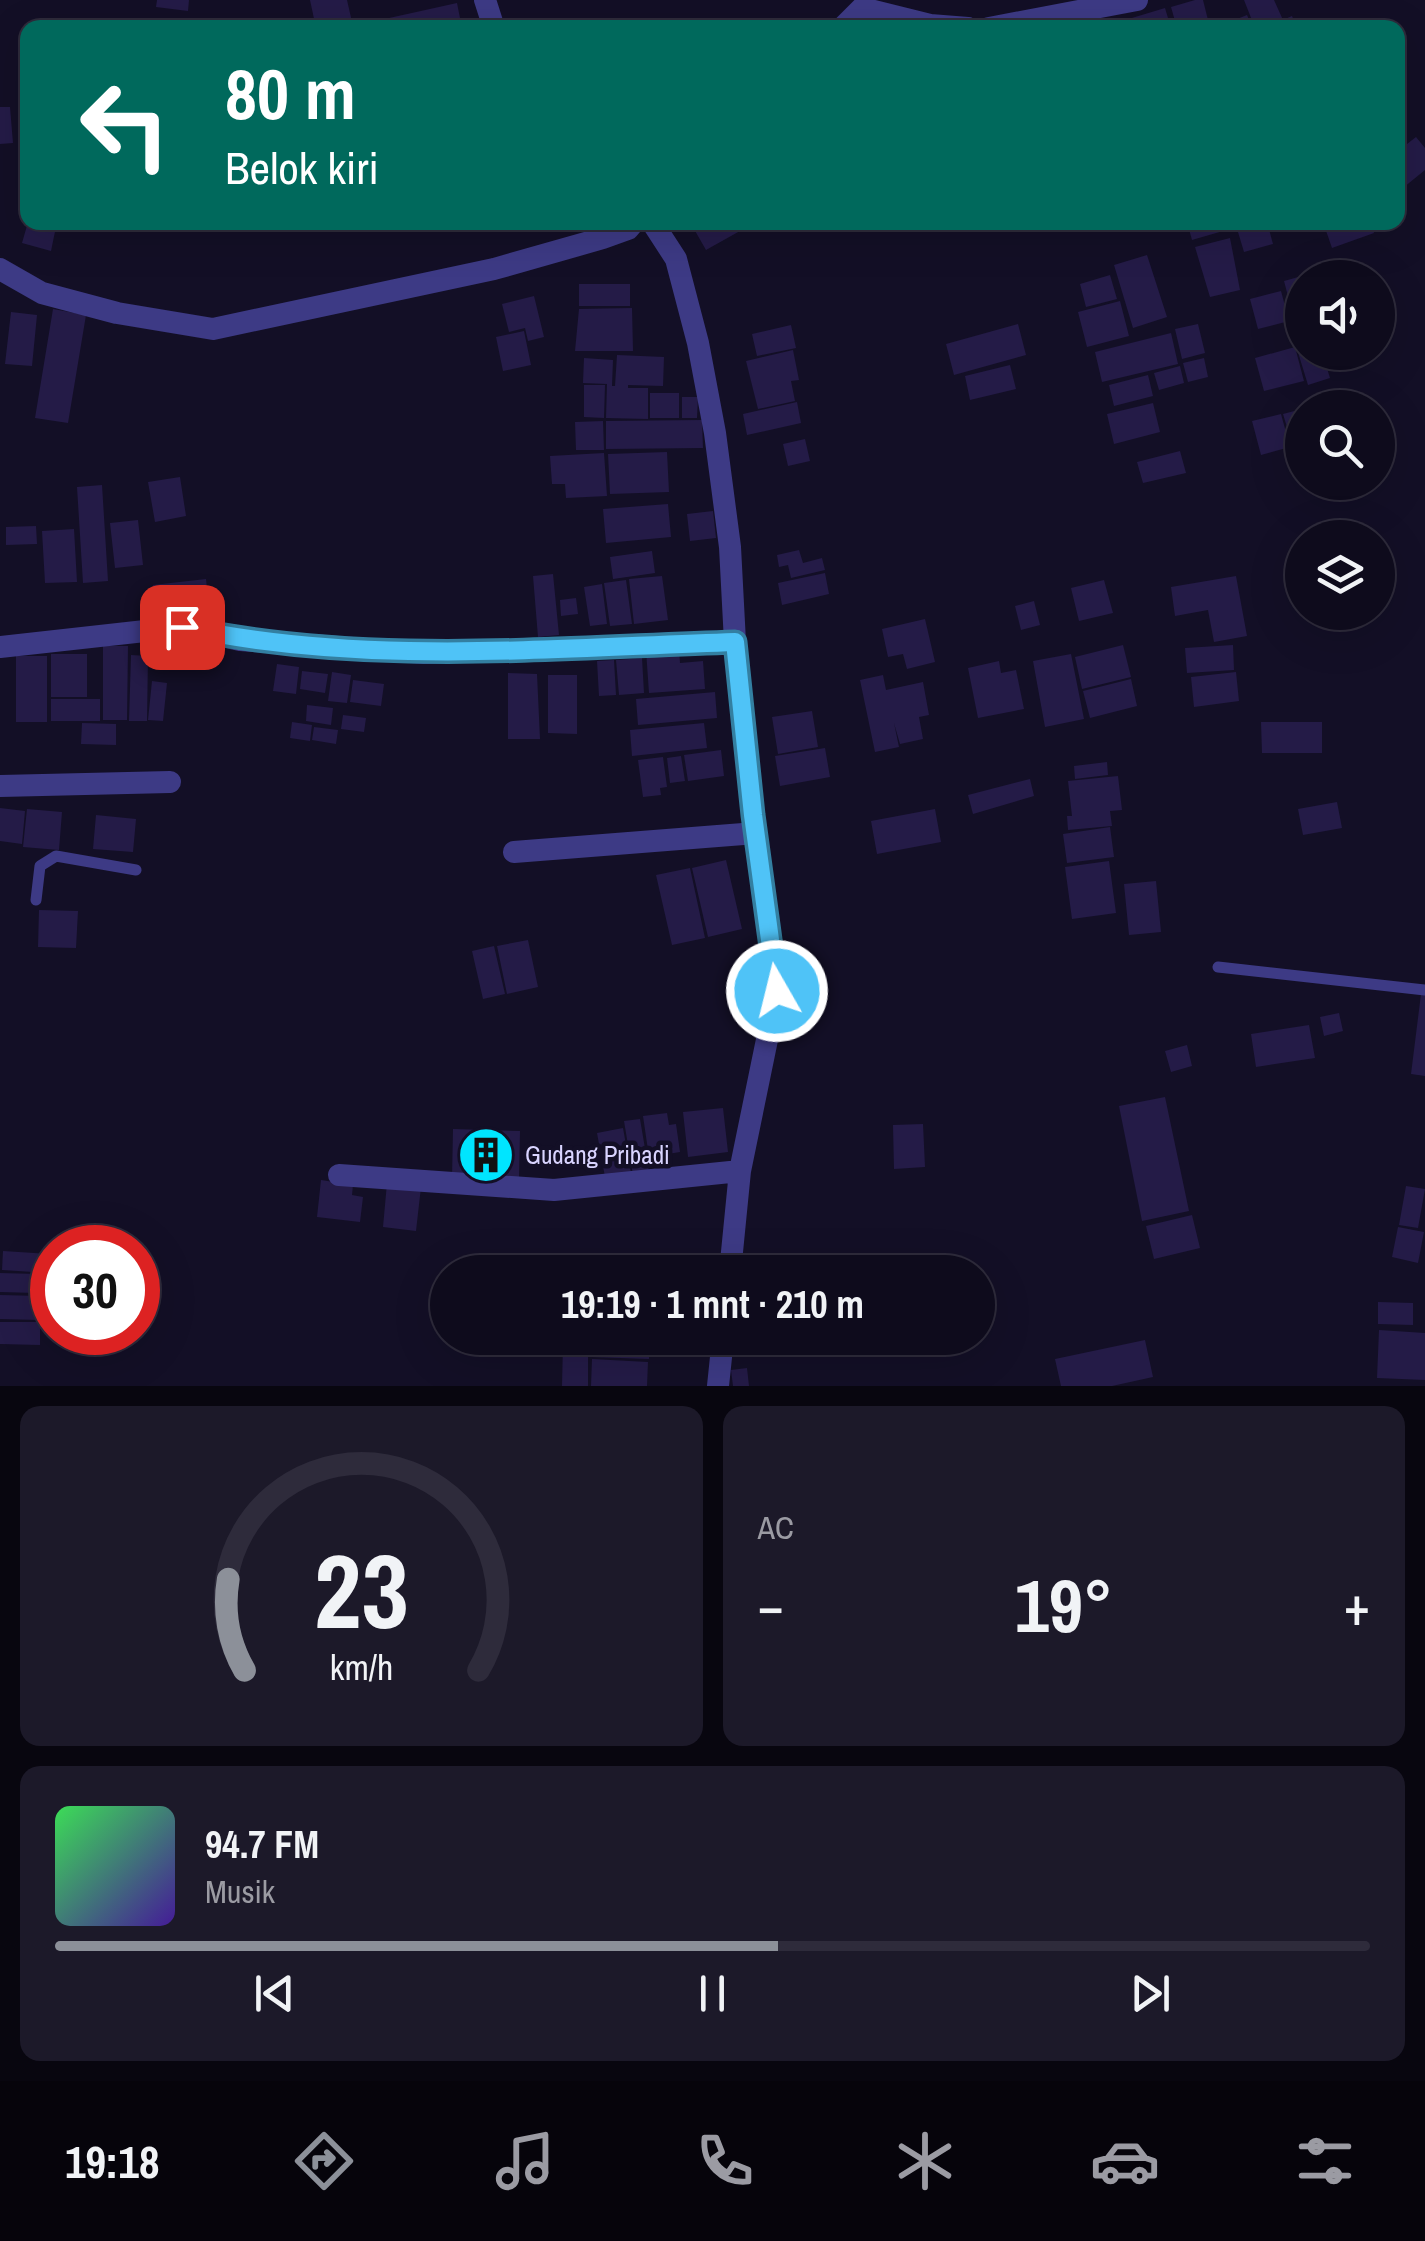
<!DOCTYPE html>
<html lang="id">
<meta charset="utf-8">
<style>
body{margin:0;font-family:"Archivo Narrow",sans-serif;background:#1c1929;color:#f1f3f6;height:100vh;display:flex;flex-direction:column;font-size:38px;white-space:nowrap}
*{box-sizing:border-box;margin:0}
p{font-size:32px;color:#9b9ba3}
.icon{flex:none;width:55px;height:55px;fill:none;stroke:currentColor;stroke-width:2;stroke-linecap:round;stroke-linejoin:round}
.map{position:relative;height:1386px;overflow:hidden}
.sheet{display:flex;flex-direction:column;gap:20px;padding:20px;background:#08060f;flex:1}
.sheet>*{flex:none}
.top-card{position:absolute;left:20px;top:20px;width:1385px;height:210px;border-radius:20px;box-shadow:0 10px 40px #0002,0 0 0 2px #2e2b3b;background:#00695c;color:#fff;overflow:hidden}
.fabs{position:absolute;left:1285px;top:260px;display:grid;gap:20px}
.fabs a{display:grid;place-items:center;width:110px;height:110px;border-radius:50%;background:#0e0b1c;box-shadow:0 10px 40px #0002,0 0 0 2px #2e2b3b;font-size:50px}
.speed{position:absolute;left:30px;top:1225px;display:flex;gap:20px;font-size:50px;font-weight:700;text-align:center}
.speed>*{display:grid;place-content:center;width:130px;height:130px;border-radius:50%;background:#0e0b1c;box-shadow:0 10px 40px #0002,0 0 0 2px #2e2b3b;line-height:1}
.speed .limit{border:15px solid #d22;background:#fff;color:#111}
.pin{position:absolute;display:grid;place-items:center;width:85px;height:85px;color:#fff;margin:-42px;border-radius:20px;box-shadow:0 5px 15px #0006}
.me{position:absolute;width:110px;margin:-55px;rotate:352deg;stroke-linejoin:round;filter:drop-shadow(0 0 8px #0008)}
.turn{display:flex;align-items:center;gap:35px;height:210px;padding:0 40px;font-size:45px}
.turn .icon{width:130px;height:130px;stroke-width:2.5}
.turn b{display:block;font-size:70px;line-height:85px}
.big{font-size:75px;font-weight:800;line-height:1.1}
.sheet .tile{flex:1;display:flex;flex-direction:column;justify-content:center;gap:15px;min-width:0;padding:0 35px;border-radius:20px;background:#1c1929}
.sheet .dial{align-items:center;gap:0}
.dial svg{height:260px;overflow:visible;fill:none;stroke:#2e2b3b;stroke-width:7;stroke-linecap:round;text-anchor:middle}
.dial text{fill:#f1f3f6;stroke:none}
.song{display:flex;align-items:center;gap:30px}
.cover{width:120px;height:120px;border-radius:15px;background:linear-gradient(135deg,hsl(130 70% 55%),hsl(260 70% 35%))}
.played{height:10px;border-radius:5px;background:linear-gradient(90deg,#8c9099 55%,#2e2b3b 55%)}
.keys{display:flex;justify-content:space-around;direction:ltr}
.heat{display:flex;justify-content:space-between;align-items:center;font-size:55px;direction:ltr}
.sheet .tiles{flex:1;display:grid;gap:20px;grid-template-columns:1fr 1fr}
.tile:last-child{grid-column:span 2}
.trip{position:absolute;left:430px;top:1255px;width:565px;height:100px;border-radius:50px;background:#0e0b1c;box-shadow:0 10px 40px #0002,0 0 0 2px #2e2b3b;font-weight:800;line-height:100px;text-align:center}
.dock{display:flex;height:160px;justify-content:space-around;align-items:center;background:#06040b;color:#9b9ba3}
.dock .icon{width:70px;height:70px}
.dock .on{color:#8c9099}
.dock b{font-size:45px;color:#f1f3f6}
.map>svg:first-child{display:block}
</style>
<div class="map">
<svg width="1425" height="1386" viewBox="0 0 1425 1386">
<rect width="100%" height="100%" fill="#130f26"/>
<path fill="#241b47" d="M157,0H189L188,11L156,7Z
M310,0H347L352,22L341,24L342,28H316Z
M1195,0H1203L1210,28H1177L1171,7Z
M1244,0H1274L1283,20L1292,16L1297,28H1255Z
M457,3L462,28H353V26Z
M1165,8L1171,28H1113L1112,24Z
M1247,15L1252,27H1217Z
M0,107H10L13,143L0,144Z
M1416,137L1425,148V170L1398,192V151Z
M28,222H57L51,251L22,243Z
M706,222H756L706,250L694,229Z
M1187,222H1221L1223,231L1192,240Z
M1235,222H1267L1273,244L1244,252Z
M1323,222H1370L1374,233L1332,248Z
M1230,238L1240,290L1210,297L1195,247Z
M1147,255L1167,317L1133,328L1114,265Z
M1110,275L1117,299L1086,307L1080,284Z
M1302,276V316L1294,319L1284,281Z
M579,284H630V306H579Z
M1281,291L1289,321L1258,329L1250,299Z
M534,296L544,337L528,341L525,328L509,332L502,304Z
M1120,301L1129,336L1087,347L1078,312Z
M632,308L633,351H575L579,309Z
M53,309L86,315L68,423L35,418Z
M11,312L37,315L32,366L5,364Z
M1018,324L1026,355L954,375L946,344Z
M1198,324L1205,353L1182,359L1175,329Z
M791,325L796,348L757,356L752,334Z
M524,331L531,365L503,371L496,337Z
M1171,333L1178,364L1102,382L1095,352Z
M1295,347L1304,381L1264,391L1255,358Z
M1302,347V352H1322L1330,378L1308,385L1297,349Z
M793,350L799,380L791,381L795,401L758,409L746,361Z
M617,355L664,357L663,386L628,385V388H648V419L606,418L607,384L583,383L584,358L613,360L612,386H615Z
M1204,358L1208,377L1188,382L1183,363Z
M1010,365L1016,389L970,400L965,376Z
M1180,366L1184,383L1159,390L1154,373Z
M1148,375L1153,396L1114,406L1109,385Z
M584,385H605L604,418L584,417Z
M650,393H679V418H650Z
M682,397H698L697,418H682Z
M797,402L801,423L747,435L743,414Z
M1153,403L1160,432L1114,444L1107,414Z
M1302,409V445L1293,447L1283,414Z
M1281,414L1290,447L1261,455L1252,421Z
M702,420L703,448L606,449V421Z
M603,421L604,450H576L575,422Z
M805,439L810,461L788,466L783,444Z
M1180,451L1186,473L1143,483L1137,462Z
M667,452L669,492L610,494L608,454Z
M604,453L607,496L566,498L565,484H552L550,456Z
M180,477L186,516L155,522L148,482Z
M102,485L108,581L83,583L77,487Z
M668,504L671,537L606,543L603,509Z
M713,511L716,538L690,541L687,514Z
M138,520L143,565L115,568L110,523Z
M36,526L37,544L6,545V527Z
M74,529L77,582L45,583L42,531Z
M799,550L803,563L822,558L825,570L791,578L788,565L779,567L777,555Z
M652,551L655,573L613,579L610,557Z
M825,573L829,594L782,605L778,583Z
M553,574L559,635L538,637L533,576Z
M662,576L668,620L634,624L629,579Z
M1236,576L1247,636L1214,642L1208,610L1175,616L1171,587Z
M206,579L210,614L157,620L153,585Z
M626,580L632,624L610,626L604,583Z
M1104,580L1113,613L1079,621L1071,588Z
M602,584L607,624L590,626L584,587Z
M576,598L578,614L561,616L560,600Z
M1034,601L1040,625L1021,630L1015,606Z
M925,619L935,662L907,669L903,654L888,657L882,629Z
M1123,645L1131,677L1082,689L1075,657Z
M1233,645L1234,670L1187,673L1185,648Z
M103,646H128L127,720H103Z
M679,649L680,663L703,661L705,689L649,693L646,650Z
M51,654H87V697H51Z
M1071,654L1084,719L1045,727L1033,661Z
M131,655L148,656L147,721H129Z
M16,656H47V722H16Z
M642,658L644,693L619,695L616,660Z
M614,660L616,695L599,696L597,661Z
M999,661L1001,673L1016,670L1024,709L978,718L968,668Z
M277,664L299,667L296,694L273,691Z
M302,671L328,674L325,693L300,689Z
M332,672L351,675L347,703L328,701Z
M1236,672L1239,701L1194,707L1191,677Z
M508,673L537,674L540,739H508Z
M548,675H577V734L548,733Z
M883,675L886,690L923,682L929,715L919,717L923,739L900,744L894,723L899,747L875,752L860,680Z
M1131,679L1137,706L1090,718L1083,691Z
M353,680L384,684L381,706L350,702Z
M152,681L167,683L163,721L148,720Z
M715,692L717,718L638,725L636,699Z
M51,699H100V721H51Z
M307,705L333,708L331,725L306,721Z
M812,711L818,747L778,754L772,717Z
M343,715L366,718L364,732L341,729Z
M292,722L312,725L310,741L290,738Z
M1261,722H1322V753H1262Z
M82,723L116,724V745L81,744Z
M704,723L707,748L632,756L630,730Z
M314,727L338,730L336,744L312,740Z
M825,748L830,777L780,786L775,756Z
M721,750L724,776L688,781L684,755Z
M681,756L685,781L670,783L667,758Z
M663,757L667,787L660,788L661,795L643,797L638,760Z
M1107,762L1108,775L1075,779L1074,766Z
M1118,776L1122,810L1110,811L1112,826L1068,830L1067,816H1072L1068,781Z
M1030,779L1034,796L973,814L968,795Z
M1337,802L1342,828L1303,835L1298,809Z
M0,808L25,811L22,844L0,841Z
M27,809L62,812L59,850L23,847Z
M935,809L941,842L877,854L871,821Z
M96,815L136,819L133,852L93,849Z
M1110,827L1114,857L1067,863L1063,834Z
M726,860L742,929L708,937L692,868Z
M1109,861L1116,913L1072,919L1065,867Z
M690,868L705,938L672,945L656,875Z
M1156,881L1161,932L1129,935L1124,884Z
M39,910L78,911L76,948L38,947Z
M528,940L538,987L507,994L497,946Z
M494,946L505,994L483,999L472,951Z
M1421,994H1425V1076L1411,1074Z
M1339,1013L1343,1031L1324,1036L1320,1017Z
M1309,1025L1315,1058L1256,1067L1251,1034Z
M1187,1045L1192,1066L1171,1072L1165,1051Z
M1165,1097L1189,1211L1142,1221L1119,1106Z
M723,1108L728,1152L688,1157L683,1112Z
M667,1113L669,1125L676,1124L680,1152L649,1157L643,1116Z
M640,1119L649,1172L633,1175L624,1121Z
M923,1124L925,1167L894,1169L893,1125Z
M623,1128L631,1173L605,1177L597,1133Z
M453,1129L520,1131L519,1180L452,1178Z
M321,1180L353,1185L352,1195L363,1197L360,1222L317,1217Z
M387,1183L421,1187L416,1231L383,1227Z
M1406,1186L1425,1189L1418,1228L1399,1225Z
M1192,1215L1200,1248L1154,1259L1146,1226Z
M1398,1227L1424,1232L1418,1263L1392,1257Z
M3,1251L50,1254L49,1273L2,1270Z
M0,1273L37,1274L36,1293L0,1292Z
M0,1295L40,1296V1320L0,1319Z
M1378,1302L1413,1303V1325L1378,1324Z
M0,1322H40V1345L0,1344Z
M1379,1330L1425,1333V1380L1377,1378Z
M534,1338H555V1357H534Z
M772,1338H821L822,1357H772Z
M829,1338H862V1356L830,1357Z
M1145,1340L1153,1377L1112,1386H1061L1055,1359Z
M563,1343L588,1344V1386H562Z
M592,1344L649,1346V1359L592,1357Z
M592,1359L648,1362L647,1386H591Z
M747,1368L749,1386H733L731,1370Z"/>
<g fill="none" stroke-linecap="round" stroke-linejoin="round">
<path stroke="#3d3a85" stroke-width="11" d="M36,900L40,866L56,856L136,870
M1218,967L1425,990"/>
<path stroke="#3d3a85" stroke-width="22" d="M485,0L494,28
M842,28L862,8L930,25L968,28
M989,28L1137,0
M652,222L676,259L698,343L715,433L730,547L735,642L753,815L777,991L740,1171L730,1272
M0,269L42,293L117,313L213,329L494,269L603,238L628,229L634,222
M0,647L181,627L240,640L424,653L735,642
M0,786L170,782
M514,852L756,833
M339,1175L554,1190L740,1171
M718,1386L723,1338"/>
</g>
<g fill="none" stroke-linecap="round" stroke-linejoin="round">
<g stroke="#337fa1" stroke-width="25">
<path id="route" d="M182,627C363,666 550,648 735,642L753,815L777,991"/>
</g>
<use href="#route" stroke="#4fc3f7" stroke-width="18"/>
</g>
<defs>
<g id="building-disc" transform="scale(2.875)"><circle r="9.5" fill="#00e5ff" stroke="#130f26"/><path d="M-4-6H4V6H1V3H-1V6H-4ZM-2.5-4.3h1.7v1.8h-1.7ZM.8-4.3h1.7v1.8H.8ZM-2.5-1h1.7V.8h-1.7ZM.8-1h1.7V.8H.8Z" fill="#111"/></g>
</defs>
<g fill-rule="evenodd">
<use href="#building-disc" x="486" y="1155"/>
</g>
<g text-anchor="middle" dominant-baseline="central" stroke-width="9" stroke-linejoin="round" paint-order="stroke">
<g font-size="25" fill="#d9d4ff" stroke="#130f26" text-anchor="start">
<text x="525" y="1155">Gudang Pribadi</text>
</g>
</g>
</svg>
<div class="fabs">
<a><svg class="icon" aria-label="sound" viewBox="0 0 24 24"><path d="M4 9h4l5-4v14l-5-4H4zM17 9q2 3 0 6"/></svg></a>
<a><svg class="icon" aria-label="search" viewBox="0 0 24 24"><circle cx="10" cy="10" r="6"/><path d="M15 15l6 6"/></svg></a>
<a><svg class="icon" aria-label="layers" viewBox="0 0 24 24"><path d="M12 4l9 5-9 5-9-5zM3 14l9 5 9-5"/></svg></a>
</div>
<div class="speed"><div class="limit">30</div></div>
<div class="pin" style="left:182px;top:627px;background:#d93025"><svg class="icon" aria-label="arrive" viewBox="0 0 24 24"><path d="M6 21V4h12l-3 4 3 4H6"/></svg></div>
<svg class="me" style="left:777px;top:991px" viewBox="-20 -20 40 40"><circle r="17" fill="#4fc3f7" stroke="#fff" stroke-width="3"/><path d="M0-11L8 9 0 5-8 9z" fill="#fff"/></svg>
<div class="trip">19:19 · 1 mnt · 210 m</div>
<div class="top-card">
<div class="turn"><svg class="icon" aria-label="left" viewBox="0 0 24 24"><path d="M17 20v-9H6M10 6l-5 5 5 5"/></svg><div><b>80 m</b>Belok kiri</div></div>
</div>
</div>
<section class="sheet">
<div class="tiles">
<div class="tile dial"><svg viewBox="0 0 100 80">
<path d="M14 69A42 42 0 1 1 86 69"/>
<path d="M14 69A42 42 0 0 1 9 41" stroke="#8c9099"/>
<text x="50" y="56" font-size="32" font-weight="700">23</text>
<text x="50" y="72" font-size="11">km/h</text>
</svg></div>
<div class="tile"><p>AC</p>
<div class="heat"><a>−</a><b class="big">19°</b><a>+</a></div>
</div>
<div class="tile">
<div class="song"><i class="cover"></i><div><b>94.7 FM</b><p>Musik</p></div></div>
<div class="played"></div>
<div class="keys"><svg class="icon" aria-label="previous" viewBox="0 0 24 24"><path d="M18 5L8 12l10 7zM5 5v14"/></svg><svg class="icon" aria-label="pause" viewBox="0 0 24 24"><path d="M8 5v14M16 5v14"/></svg><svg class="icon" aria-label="next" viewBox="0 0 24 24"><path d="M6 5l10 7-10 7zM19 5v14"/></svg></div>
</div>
</div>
</section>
<nav class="dock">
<b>19:18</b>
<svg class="icon on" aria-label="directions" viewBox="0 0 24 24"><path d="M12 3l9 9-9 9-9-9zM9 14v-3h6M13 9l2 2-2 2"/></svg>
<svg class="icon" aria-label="music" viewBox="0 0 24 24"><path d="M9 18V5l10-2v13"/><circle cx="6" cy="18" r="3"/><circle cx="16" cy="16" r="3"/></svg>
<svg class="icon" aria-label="phone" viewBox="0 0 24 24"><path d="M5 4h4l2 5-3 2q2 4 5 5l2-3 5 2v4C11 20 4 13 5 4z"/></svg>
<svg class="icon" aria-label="climate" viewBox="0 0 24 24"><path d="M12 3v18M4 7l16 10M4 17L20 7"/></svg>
<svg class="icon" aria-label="car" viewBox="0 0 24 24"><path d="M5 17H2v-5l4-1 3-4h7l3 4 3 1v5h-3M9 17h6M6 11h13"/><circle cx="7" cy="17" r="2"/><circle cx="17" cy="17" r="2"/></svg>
<svg class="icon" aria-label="filters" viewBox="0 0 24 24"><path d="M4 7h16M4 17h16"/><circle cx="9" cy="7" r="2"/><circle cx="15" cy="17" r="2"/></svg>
</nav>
